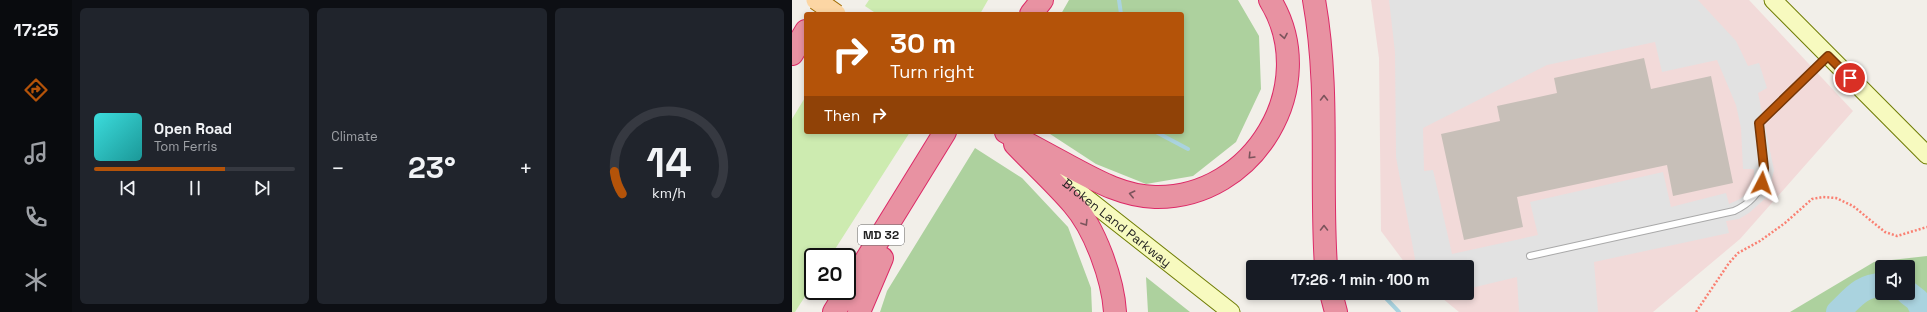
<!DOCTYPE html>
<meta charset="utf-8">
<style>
body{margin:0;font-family:"Space Grotesk",sans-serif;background:#20242c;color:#f1f3f6;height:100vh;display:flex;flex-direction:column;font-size:15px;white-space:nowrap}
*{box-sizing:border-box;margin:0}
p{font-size:13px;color:#9ea1a6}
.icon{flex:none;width:22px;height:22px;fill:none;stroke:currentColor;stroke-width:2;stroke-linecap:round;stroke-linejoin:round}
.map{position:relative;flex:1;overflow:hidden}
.details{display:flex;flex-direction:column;gap:8px;padding:8px;background:#0d0f14;width:720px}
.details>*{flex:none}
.guide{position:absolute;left:12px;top:12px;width:380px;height:122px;border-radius:4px;box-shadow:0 2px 6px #0003;background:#b45309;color:#fff;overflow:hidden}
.buttons{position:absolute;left:1083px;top:260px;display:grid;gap:8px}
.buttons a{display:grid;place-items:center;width:40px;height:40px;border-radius:4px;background:#171b24;box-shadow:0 2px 6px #0003;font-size:20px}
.speed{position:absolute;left:12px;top:248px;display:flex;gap:8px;font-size:20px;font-weight:700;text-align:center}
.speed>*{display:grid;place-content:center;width:52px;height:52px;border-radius:50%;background:#171b24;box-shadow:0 2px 6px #0003;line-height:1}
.speed .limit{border:2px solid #111;border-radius:6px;background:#fff;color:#111}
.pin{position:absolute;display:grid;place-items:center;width:34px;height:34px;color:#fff;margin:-17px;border:2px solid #fff;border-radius:50%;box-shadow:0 1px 4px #0007}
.me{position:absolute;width:44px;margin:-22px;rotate:4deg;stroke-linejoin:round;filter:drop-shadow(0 0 3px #0008)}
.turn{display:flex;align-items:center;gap:14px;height:84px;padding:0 20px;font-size:18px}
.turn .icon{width:52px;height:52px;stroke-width:2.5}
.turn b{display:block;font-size:28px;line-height:34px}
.then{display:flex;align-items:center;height:38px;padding:0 20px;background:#0003;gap:8px;font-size:15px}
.big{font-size:30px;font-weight:700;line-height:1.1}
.details .widget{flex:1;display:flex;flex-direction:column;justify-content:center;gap:6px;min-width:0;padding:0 14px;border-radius:6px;background:#20242c}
.details .dial{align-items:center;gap:0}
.dial svg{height:104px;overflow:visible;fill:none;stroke:#363941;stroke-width:7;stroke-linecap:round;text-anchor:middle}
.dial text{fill:#f1f3f6;stroke:none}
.song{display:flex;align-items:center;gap:12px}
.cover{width:48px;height:48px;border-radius:6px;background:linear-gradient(135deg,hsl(180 70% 55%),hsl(180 70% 35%))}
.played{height:4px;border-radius:2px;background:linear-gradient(90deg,#b45309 65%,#363941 65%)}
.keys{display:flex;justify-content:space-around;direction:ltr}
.heat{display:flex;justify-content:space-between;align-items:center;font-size:22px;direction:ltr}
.details .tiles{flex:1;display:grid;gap:8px;grid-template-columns:repeat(3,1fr)}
.trip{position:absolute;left:454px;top:260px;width:228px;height:40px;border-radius:4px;background:#171b24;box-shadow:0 2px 6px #0003;font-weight:700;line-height:40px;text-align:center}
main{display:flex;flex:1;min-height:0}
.tabs{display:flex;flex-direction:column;width:72px;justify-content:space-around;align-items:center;background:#090b0e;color:#9ea1a6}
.tabs .icon{width:28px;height:28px}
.tabs .selected{color:#b45309}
.tabs b{font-size:18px;color:#f1f3f6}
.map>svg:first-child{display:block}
</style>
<main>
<nav class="tabs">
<b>17:25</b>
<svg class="icon selected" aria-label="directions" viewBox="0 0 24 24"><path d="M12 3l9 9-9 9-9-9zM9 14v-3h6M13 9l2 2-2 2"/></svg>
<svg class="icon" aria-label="music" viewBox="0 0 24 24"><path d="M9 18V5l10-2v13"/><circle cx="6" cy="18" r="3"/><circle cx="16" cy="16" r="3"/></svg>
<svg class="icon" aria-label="phone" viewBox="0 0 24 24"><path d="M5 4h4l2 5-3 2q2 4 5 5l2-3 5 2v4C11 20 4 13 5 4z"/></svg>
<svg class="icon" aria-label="climate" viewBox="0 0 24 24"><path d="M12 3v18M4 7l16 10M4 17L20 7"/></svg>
</nav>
<section class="details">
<div class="tiles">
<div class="widget">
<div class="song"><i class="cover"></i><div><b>Open Road</b><p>Tom Ferris</p></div></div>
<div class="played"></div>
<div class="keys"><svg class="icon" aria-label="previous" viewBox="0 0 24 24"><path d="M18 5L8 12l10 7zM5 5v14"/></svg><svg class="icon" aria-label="pause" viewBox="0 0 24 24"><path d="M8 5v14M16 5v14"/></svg><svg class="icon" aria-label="next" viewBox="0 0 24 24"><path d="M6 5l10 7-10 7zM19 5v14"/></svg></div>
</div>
<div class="widget"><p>Climate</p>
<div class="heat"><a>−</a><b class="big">23°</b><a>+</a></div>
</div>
<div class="widget dial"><svg viewBox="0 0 100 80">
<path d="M14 69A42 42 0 1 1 86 69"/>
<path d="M14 69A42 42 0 0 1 8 52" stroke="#b45309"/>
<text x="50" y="56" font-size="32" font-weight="700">14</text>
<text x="50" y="72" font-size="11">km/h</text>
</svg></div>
</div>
</section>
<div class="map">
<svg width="1135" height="312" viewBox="0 0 1135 312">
<rect width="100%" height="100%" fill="#f2efe9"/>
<path fill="#f2dad9" d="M579,0H957L1061,111L948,239L861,312H667L644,293H675V267H616L589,231L587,58Z"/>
<path fill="#cdebb0" d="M77,0H196L188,14H85L73,6Z
M14,96V132H118L38,257H21V284L3,312H0V119Z"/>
<path fill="#add19e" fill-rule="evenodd" d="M277,0H446L467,36L469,89L444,142L401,176L354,184L304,164L255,132H390V14H269Z
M183,148L230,178L276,227L299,288L300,312H88L95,291Z
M1135,256V312H998L1082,262ZM1090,267H1116V293H1090Z
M354,277L398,312H356Z"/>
<path fill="#e2e2e2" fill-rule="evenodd" d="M597,0H906L944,41L956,66L967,63L975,88L966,93L982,170L976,196L957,213L947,219L934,221L937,233L802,262L806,312H727L725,277L675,289V267H639L635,262L624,264L604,157L603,52ZM863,42L870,72L925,60L944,105L949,128L951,169H962V180L958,190L948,199L937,204L934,193L879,207L871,172L738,202L746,235L660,254L641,170L632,171L631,128L755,65Z"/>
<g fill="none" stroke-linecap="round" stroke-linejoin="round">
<path stroke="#aad3df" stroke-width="4" d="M327,0L329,14
M364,132L396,149
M589,293L607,312"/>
<path stroke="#aad3df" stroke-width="24" d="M1116,293L1125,300L1131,312
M1046,312C1060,299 1069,285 1090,285"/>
</g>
<path fill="#c7bfb8" d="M852,58L859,89L919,76L941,183L881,196L875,165L725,197L731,227L672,240L649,134L708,121L705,106L765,93L762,78Z"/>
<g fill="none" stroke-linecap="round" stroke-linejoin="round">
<g stroke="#a9a9a9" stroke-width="8">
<path id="lane" d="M738,256L942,211C983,192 971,161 967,123L1035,57"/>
</g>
<g stroke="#707d05" stroke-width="19">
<g id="secondary">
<path d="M981,0L1135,155"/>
<path id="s1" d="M260,171L439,312"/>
</g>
</g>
<g stroke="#dc2a67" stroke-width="24">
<path id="highway" d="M522,0C538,89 528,178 534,267
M239,14L250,0
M0,54L14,31
M214,132C234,143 255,154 275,165C303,180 330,196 363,197C462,199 530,85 478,0
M223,144C242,164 263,183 281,204C303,229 321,279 323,312
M539,293L544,312
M42,312L153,132
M67,312L90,258"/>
</g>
<path stroke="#fa8072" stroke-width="2.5" stroke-dasharray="2 2" stroke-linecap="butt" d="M904,312L937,263L946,253L968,241L993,223L1020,199L1031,197L1044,198L1061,206L1093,232L1105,236L1135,227"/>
<use href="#lane" stroke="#fff" stroke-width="6"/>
<use href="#secondary" stroke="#f7fabf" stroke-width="17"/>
<use href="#highway" stroke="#e892a2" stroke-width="22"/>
<g stroke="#a06b00" stroke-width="21" stroke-linecap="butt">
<path id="primary-bridge" d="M24,0L44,14"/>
</g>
<use href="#primary-bridge" stroke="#fcd6a4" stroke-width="19"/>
</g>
<defs><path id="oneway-chevron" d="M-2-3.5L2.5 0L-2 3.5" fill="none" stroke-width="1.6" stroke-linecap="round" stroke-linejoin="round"/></defs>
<g stroke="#7b545c">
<use href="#oneway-chevron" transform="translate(492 36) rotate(80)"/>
<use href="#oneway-chevron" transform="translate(532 98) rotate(-90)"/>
<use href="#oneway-chevron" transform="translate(459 156) rotate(134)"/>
<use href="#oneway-chevron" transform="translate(340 194) rotate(-167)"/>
<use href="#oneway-chevron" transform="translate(293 223) rotate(58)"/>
<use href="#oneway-chevron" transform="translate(532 228) rotate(-90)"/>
</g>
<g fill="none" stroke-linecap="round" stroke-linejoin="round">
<g stroke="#753606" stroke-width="10">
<path id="route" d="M970,183L972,168L967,123L1036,56L1058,78"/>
</g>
<use href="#route" stroke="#b45309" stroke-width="7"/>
</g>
<g text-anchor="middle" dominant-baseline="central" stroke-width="3" stroke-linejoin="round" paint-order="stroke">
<rect fill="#fff" stroke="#646464" stroke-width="1" x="66" y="225" width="46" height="20" rx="3"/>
<g font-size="12" font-weight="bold" fill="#222">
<text x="89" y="235">MD 32</text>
</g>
<g font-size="13" fill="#222" stroke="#fff">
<text stroke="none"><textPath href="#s1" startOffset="83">Broken Land Parkway</textPath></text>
</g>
</g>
</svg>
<div class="buttons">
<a><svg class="icon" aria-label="sound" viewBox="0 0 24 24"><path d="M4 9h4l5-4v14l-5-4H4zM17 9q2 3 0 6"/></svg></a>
</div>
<div class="speed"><div class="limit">20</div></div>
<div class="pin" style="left:1058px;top:78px;background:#d93025"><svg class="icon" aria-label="arrive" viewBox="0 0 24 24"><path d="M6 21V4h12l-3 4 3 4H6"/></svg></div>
<svg class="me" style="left:970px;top:183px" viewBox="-20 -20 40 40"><path d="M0-17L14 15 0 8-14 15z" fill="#b45309" stroke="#fff" stroke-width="4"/></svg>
<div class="trip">17:26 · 1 min · 100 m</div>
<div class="guide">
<div class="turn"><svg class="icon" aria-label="right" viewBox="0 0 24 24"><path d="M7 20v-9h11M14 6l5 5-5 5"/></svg><div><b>30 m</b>Turn right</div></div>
<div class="then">Then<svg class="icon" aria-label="right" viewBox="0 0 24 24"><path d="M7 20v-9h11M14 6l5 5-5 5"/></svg></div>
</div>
</div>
</main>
